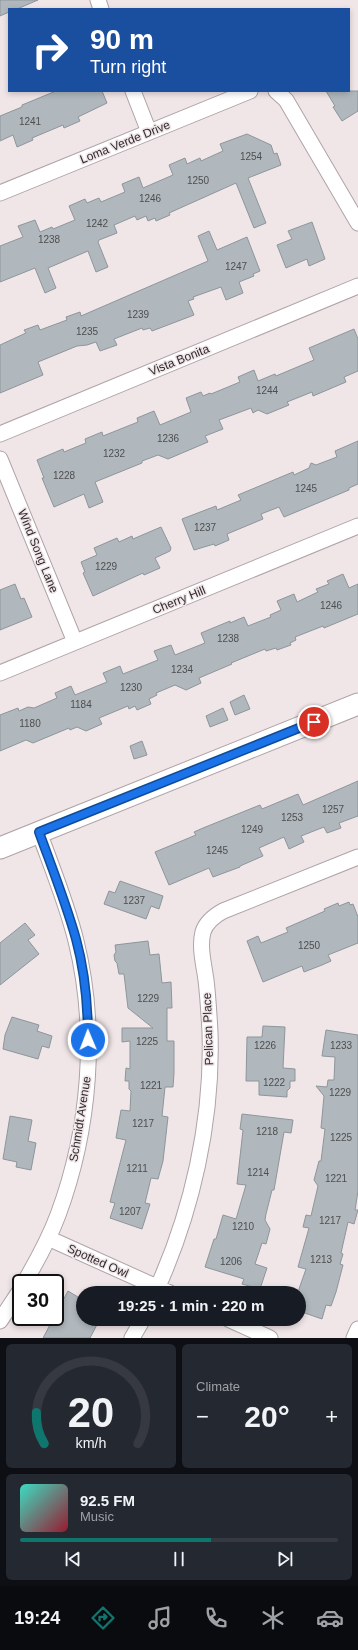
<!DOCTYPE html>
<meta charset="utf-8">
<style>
body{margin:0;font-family:Arial,sans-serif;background:#242831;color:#f1f3f6;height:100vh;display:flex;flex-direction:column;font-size:15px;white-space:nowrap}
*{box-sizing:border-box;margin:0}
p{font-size:13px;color:#9ea1a6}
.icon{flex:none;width:22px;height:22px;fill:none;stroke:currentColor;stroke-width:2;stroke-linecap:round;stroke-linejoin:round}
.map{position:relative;height:1338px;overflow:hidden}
.sheet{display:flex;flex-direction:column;gap:6px;padding:6px;background:#0d0f14;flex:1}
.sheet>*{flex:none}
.guide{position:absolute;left:8px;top:8px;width:342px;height:84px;border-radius:0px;box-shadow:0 2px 6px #0003;background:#1a4fa0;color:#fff;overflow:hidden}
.speed{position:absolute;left:12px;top:1274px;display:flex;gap:8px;font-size:20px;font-weight:700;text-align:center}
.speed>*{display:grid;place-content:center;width:52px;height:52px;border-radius:50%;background:#171b24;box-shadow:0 2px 6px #0003;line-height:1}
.speed .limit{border:2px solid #111;border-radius:6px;background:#fff;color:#111}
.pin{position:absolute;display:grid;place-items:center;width:34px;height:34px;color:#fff;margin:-17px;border:2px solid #fff;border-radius:50%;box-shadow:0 1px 4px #0007}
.me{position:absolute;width:44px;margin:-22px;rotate:359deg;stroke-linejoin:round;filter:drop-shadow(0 0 3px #0008)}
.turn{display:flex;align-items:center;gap:14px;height:84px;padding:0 16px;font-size:18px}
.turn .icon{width:52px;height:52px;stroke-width:2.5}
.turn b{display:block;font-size:28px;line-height:34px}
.big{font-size:30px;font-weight:700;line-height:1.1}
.sheet .widget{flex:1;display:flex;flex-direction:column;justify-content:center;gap:6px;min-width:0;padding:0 14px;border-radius:6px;background:#242831}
.sheet .dial{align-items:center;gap:0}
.dial svg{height:104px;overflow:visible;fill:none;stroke:#363941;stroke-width:7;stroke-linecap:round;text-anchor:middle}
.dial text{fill:#f1f3f6;stroke:none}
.song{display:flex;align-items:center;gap:12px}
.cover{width:48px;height:48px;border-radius:6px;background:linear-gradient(135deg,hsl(170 70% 55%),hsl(350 70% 35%))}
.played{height:4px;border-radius:2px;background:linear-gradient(90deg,#0f766e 60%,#363941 60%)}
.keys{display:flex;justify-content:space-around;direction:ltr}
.heat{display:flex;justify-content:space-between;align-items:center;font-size:22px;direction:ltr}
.sheet .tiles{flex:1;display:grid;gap:6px;grid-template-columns:1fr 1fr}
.widget:last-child{grid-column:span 2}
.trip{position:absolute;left:76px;top:1286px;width:230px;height:40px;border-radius:20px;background:#171b24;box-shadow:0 2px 6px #0003;font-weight:700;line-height:40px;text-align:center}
.tabs{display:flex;height:64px;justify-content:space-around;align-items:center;background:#090b0e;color:#9ea1a6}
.tabs .icon{width:28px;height:28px}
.tabs .on{color:#0f766e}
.tabs b{font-size:18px;color:#f1f3f6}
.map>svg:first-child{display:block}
</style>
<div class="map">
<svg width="358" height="1338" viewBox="0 0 358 1338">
<rect width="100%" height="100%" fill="#f0e5e7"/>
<path fill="#b0b8bd" stroke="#8d969b" d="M0,0H38L17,9H9V12L0,16Z
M56,91H102L107,103L78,117L80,121L64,128L63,125L32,138L33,140L17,147L13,135L0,141V116L22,107V105Z
M326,91H358V111L342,121L333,107L335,106Z
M247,134L271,145L274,154L277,153L281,165L248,178L266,223L254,228L236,183L169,213L170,215L156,221L155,218L148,221L146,216L137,220L135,216L114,225L117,233L99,240L98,242L108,267L96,272L88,251L48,268L56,288L45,293L35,268L0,282V246L23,237L18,226L35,220L40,232L52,227L53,229L75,220L69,206L85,199L87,203L99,198L101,202L125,192L122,184L139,177L143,188L173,175L169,165L185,158L187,164L200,158L201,161L223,151L220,144Z
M312,222L325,259L309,266L307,259L286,268L277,245L292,239L288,231Z
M209,231L217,250L247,237L260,271L253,274L254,276L239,282L243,293L226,300L221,287L193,297L194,299L188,301L194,315L152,331L150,328L143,330L142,328L114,339L117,345L100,351L96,342L87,345L77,346L38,362L43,375L0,393V345L26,333L24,330L38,325L40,330L67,320L66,317L80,312L81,316L208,261L198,236Z
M354,329L358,339V371L344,377L346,382L313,396L312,392L287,402L289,405L267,414L258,410L253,413L251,408L219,420L223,429L205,436L208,442L168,459L158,455L142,461V463L95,482L103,502L89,508L84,494L54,507L42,478H44L37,460L63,449L64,452L86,443L85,439L102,432L103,436L138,422L137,418L154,411L160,425L191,412L186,398L201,392L203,396L210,393L211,394L240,382L238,377L254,370L258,381L275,374L276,376L314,360L309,348Z
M358,441V484L349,488V490L284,517L279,507L261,514L263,519L227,534L229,540L215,546L214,544L194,550L182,519L216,506L217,510L241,500L238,495L293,472L294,475L309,468L311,463L316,465L337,457L335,451Z
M161,527L171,548L170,551L155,558L160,568L144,575L143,573L93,596L83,573L85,572L81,562L97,555L94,548L117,538L119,542L132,536L133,539Z
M343,574L349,588L358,584V614L324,628L323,626L295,637L296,640L290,643L291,645L277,650L276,648L266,651L265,649L231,663L232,664L199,678L201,683L186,690L175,685L156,693L157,695L149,699L151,704L137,710L135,706L129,709L128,706L99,718L102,724L86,731L77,727L70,730L69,728L33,743L26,740L0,751V715L18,708L19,711L28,707L34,708L57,698L55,693L71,686L75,695L107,682L103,673L120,666L123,674L158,660L154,651L171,645L175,655L205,643L201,633L230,621V623L244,617L248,626L271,617L270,615L281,610L277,601L294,594L297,602L318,592L316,589L329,584L327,581Z
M15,584L21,599L24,598L32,617L0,630V590Z
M244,695L250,709L235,715L230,702Z
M223,708L228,720L210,727L206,716Z
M142,741L147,755L134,759L130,746Z
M358,781V816L339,823L341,828L327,833L324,827L301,836L304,842L289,849L284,837L259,848L263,856L240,866V867L213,877L209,868L169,885L155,852L196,835L194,832L203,828L260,805L262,809L298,794L303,805Z
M120,881L163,896L159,909L151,906L146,919L104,904L109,891L115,893Z
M349,902L350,905L353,904L358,917V943L328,955L331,961L322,965L304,972L302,966L263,982L247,941L258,936L261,943L288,932L286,928L325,911L324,909L338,903L339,906Z
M25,923L35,935L28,940L39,954L0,985V943Z
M148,941L150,955L159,954L162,983L171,982L172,1008H167V1041H174V1073L173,1087H165L162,1116L168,1117L163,1161L158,1179L151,1178L145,1203L150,1204L142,1229L110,1218L115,1203L110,1202L126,1140L116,1138L121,1110L130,1111L131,1091L129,1089V1081H125L126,1068L130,1069V1041L122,1042V1028H153L128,1008L124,974H119L117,963L115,961L114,955L116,952L115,945Z
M12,1017L39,1025L37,1031L52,1036L49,1048L42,1046L38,1059L3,1049L5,1035Z
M263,1026L285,1027L283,1068L295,1069V1081H290V1088L287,1091V1097L259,1095V1081H246L247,1037H262Z
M326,1030L358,1035V1191L355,1210H358L354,1224L348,1222L341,1253L343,1254L340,1264L343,1265L336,1292L331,1306L326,1305L322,1319L299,1311V1289L306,1269L298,1267L309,1228L303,1227L306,1215L311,1216L318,1186L314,1180L319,1161H321L325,1129L321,1128L324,1096L316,1086L327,1087L328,1080H334L335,1057L322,1056Z
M242,1114L293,1120L291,1133L284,1132L274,1190H272L266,1214L265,1220L270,1229L266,1244L262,1243L255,1264L267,1268L260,1289L242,1284L244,1279L205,1267L214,1239H216L223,1215L236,1219L246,1185L237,1184L243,1130L240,1129Z
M10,1116L32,1120L28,1141L36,1143L31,1170L16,1167L17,1162L3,1159Z
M68,1291L83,1300V1319H100L90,1338H43Z"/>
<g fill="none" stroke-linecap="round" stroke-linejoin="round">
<g stroke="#afa4a7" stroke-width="17">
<path id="street" d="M98,0L101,9
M133,91L149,132
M276,91L286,100L358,223
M0,193L250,91
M0,434L358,286
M0,459L75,642
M0,673L358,526
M48,1238L170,1293
M24,1283C37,1261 49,1239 58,1215C90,1129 98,1030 76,941C67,904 52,868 39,832
M155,1293C192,1213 213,1120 210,1032C209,1014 208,997 206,980C204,965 199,947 203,932C206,922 214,916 223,911L358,857
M228,1319L270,1338
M0,1321L21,1289
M132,1338L143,1319
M354,1338L358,1329"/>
</g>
<g stroke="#afa4a7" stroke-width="23">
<path id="secondary" d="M0,848L358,704"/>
</g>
<use href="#street" stroke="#fff" stroke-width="15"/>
<use href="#secondary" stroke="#fff" stroke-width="21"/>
</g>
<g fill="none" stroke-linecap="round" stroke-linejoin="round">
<g stroke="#114b97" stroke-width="10">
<path id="route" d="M88,1040C88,1006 85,972 76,939C66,903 52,868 39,832L314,722"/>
</g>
<use href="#route" stroke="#1a73e8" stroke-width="7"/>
</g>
<g text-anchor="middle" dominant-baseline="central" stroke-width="3" stroke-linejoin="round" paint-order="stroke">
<g font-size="10" fill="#4e4e50">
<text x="30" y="121">1241</text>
<text x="251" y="156">1254</text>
<text x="198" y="180">1250</text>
<text x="150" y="198">1246</text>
<text x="97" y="223">1242</text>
<text x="49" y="239">1238</text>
<text x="236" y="266">1247</text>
<text x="138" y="314">1239</text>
<text x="87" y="331">1235</text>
<text x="267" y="390">1244</text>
<text x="168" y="438">1236</text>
<text x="114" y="453">1232</text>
<text x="64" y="475">1228</text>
<text x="306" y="488">1245</text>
<text x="205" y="527">1237</text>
<text x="106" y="566">1229</text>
<text x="331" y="605">1246</text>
<text x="228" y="638">1238</text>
<text x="182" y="669">1234</text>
<text x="131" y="687">1230</text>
<text x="81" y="704">1184</text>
<text x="30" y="723">1180</text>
<text x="333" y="809">1257</text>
<text x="292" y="817">1253</text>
<text x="252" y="829">1249</text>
<text x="217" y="850">1245</text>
<text x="134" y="900">1237</text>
<text x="309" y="945">1250</text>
<text x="148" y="998">1229</text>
<text x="147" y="1041">1225</text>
<text x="265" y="1045">1226</text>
<text x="341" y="1045">1233</text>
<text x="274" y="1082">1222</text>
<text x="151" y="1085">1221</text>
<text x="340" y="1092">1229</text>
<text x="143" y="1123">1217</text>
<text x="267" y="1131">1218</text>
<text x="341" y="1137">1225</text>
<text x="137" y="1168">1211</text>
<text x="258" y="1172">1214</text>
<text x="336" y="1178">1221</text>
<text x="130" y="1211">1207</text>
<text x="330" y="1220">1217</text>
<text x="243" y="1226">1210</text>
<text x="321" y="1259">1213</text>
<text x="231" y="1261">1206</text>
</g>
<g font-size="12" fill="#2e2a2b" stroke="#f0e5e7">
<text transform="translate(125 142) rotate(-22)">Loma Verde Drive</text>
<text transform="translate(179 360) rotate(-22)">Vista Bonita</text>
<text transform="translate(38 551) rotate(68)">Wind Song Lane</text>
<text transform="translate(179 600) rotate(-22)">Cherry Hill</text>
<text transform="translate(208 1029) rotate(-92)">Pelican Place</text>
<text transform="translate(80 1119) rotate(-81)">Schmidt Avenue</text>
<text transform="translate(98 1261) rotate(24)">Spotted Owl</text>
</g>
</g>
</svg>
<div class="speed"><div class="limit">30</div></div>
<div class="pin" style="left:314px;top:722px;background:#d93025"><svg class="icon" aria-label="arrive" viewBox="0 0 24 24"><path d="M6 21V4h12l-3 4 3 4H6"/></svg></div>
<svg class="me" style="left:88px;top:1040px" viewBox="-20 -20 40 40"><circle r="17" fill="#1a73e8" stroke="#fff" stroke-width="3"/><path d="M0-11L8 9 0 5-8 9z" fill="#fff"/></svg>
<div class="trip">19:25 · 1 min · 220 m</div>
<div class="guide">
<div class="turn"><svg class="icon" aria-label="right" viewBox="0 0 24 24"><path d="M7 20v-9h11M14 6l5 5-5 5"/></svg><div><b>90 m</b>Turn right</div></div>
</div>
</div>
<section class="sheet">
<div class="tiles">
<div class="widget dial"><svg viewBox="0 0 100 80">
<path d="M14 69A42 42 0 1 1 86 69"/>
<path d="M14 69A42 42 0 0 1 8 45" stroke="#0f766e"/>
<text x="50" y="56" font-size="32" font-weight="700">20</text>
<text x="50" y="72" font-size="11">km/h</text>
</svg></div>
<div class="widget"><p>Climate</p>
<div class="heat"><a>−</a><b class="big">20°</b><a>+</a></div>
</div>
<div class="widget">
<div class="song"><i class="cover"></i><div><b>92.5 FM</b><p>Music</p></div></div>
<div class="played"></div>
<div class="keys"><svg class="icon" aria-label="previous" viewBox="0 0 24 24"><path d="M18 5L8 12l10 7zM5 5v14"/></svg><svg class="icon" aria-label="pause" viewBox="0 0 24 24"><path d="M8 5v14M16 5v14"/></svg><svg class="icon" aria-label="next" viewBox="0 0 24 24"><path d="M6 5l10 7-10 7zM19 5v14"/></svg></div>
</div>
</div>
</section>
<nav class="tabs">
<b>19:24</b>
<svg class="icon on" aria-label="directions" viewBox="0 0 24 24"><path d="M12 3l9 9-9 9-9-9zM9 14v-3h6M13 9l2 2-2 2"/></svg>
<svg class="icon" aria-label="music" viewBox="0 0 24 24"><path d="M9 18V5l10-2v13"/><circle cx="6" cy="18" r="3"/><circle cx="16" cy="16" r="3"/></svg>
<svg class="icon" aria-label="phone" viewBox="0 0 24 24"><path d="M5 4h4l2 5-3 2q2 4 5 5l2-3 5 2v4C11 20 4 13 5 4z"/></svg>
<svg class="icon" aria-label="climate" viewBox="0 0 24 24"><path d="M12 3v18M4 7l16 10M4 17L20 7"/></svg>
<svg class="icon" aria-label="car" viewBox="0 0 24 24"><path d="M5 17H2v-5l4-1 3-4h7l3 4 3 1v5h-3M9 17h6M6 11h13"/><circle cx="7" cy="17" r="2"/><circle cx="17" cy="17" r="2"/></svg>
</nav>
